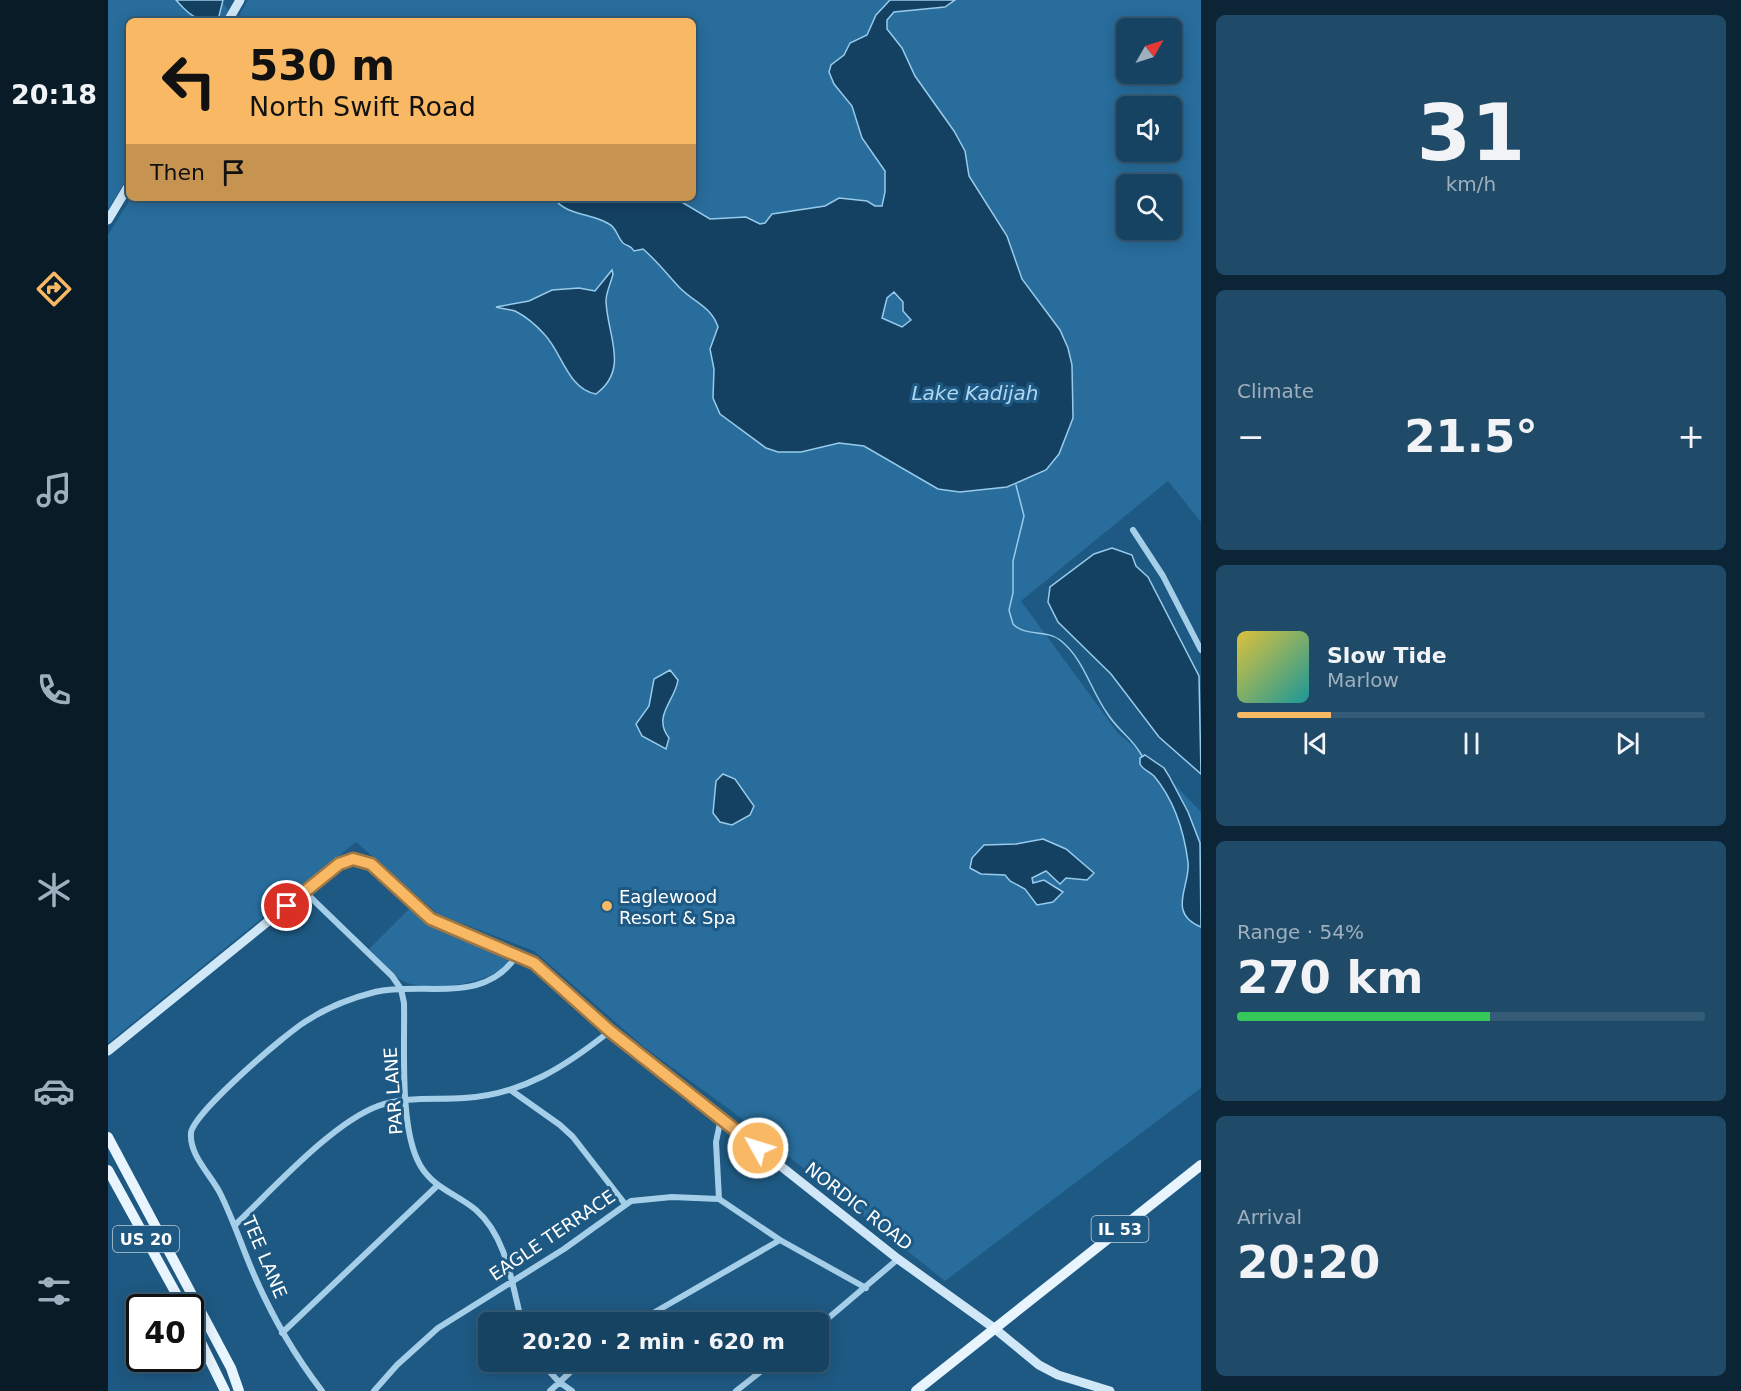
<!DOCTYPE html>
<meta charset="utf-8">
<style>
body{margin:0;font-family:"DejaVu Sans",sans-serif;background:#1f4a68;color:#f1f3f6;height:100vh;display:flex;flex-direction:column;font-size:22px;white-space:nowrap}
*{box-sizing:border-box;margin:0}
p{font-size:20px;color:#9eb0be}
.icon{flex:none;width:33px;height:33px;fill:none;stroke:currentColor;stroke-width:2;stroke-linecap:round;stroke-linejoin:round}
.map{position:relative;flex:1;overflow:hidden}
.details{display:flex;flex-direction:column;gap:15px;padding:15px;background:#0c2536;width:540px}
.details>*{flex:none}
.top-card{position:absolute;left:18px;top:18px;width:570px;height:183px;border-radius:9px;box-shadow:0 3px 15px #0003,0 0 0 2px #355c77;background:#f8b864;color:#111;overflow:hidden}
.needle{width:39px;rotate:51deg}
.tools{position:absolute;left:1008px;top:18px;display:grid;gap:12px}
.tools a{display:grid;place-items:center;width:66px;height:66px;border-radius:9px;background:#164362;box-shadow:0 3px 15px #0003,0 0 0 2px #355c77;font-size:30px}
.speed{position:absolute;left:18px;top:1294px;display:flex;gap:12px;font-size:30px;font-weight:700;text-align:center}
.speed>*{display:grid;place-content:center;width:78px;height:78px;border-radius:50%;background:#164362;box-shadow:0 3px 15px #0003,0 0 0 2px #355c77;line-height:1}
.speed .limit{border:3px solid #111;border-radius:9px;background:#fff;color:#111}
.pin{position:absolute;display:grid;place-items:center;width:51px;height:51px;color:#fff;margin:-26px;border:3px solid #fff;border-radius:50%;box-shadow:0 2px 6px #0007}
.me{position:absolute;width:66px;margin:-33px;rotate:309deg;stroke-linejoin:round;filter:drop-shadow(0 0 4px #0008)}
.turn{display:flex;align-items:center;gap:21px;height:126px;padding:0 24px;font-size:27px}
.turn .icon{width:78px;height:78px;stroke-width:2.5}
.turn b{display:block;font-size:42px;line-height:51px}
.then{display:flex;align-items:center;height:57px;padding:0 24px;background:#0003;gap:12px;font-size:22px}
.big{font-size:45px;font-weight:600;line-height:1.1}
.details .tile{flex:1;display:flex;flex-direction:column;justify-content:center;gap:9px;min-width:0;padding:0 21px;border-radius:9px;background:#1f4a68}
.details .dial{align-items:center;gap:0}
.dial b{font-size:78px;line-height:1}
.song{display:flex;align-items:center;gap:18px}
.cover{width:72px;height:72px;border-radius:9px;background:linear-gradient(135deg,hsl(50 70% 55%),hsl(180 70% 35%))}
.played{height:6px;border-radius:3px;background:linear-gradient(90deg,#f8b864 20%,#355c77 20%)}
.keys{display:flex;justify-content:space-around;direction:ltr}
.heat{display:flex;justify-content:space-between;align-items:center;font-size:33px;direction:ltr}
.charge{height:9px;border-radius:4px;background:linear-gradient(90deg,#34c759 54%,#355c77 0)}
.trip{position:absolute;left:370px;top:1312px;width:351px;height:60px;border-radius:9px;background:#164362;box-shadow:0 3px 15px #0003,0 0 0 2px #355c77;font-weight:600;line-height:60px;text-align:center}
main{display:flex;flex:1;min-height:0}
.tab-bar{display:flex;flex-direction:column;width:108px;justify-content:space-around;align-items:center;background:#091b27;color:#9eb0be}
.tab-bar .icon{width:42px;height:42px}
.tab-bar .selected{color:#f8b864}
.tab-bar b{font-size:27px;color:#f1f3f6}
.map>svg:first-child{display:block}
</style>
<main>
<nav class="tab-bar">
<b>20:18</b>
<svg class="icon selected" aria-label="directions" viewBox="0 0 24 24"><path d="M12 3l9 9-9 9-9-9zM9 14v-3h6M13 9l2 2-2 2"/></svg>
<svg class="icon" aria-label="music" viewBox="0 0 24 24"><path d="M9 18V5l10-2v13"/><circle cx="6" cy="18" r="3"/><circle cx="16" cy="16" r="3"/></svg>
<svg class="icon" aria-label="phone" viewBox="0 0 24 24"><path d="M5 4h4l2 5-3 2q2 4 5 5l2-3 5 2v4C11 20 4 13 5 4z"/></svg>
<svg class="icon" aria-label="climate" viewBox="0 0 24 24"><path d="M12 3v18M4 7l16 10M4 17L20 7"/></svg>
<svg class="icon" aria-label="car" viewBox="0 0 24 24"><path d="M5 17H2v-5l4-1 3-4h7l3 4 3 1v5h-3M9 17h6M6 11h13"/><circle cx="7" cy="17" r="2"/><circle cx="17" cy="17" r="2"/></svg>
<svg class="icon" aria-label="filters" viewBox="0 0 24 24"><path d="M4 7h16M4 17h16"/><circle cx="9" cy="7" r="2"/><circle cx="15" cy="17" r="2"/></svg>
</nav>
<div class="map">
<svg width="1093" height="1391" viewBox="0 0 1093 1391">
<rect width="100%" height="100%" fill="#1e5983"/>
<path fill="#286d9c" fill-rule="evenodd" d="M0,0H113L123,14L119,21H21V176L0,209Z
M140,0H1093V522L1060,481L913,601L1010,733L1052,769L1093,812V1088L837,1281L625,1112L536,1047L426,951L330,914L248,842L0,1043V235L23,198H585V21H128ZM1018,28H1064V74H1018ZM1018,106H1064V152H1018ZM1018,184H1064V230H1018Z
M303,907L330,927L399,955L400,963C384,984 319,993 295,981C282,974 271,959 261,949Z"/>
<path fill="#144162" stroke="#98cbeb" stroke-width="1.5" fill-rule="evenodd" d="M68,0H115L111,16L119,21C91,21 86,21 68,0Z
M782,0H847L837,7L786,12L779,20V29L794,48L807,76L846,131L857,151L861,176L899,236L914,279L952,330L960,348L964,365L965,418L951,454L938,470L899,487L852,492L830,489L756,446L731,443L693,452H670L658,448L612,414L605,398L606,369L602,349L610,327C603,306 585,302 571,287C559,274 549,261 535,249L526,251C523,245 520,247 515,243C509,237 509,228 501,224C484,213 458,216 446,198H567L602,219L638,217L652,224L657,223L664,214L717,206L731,198L759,201L767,206H774L777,192V171L754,138L744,106L726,84L721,72L723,65L736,55L742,43L759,35L768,15ZM786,292L795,302V311L803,320L794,327L774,318L779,298Z
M504,270L505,274C503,283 498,292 498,301C499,335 522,369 488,394C460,389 454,353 437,335C429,326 417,316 407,311C401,309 394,309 388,307L421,301L444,290L471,288L487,291Z
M1004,548L1024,555L1028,566L1040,577L1091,676L1093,774L1051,737L1003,674L950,622L940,602L942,587L986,554Z
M562,670L570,680C567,701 544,716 561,738L558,749L534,736L528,724L541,706L546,679Z
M1037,755L1056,768L1061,776L1080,812L1092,843L1093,927C1058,913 1083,885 1080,862C1076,831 1066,800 1046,776C1041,771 1035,770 1032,764V758Z
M615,774L627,779L646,806L642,815L624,825L612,822L605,813L608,781Z
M935,839L958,849L986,873L979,880L958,878L952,884L938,871L924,878L925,883L936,880L955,892L945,902L929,905L917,889L902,881L897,875L873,874L862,868L864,858L876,845L908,844Z"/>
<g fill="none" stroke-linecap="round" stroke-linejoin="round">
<path stroke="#98cbeb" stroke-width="1.5" d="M908,485L916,516L905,561V593L901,610L905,624C917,637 938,629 952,640C976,659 982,689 999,713C1009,730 1025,738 1034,756"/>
<path stroke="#a5cee9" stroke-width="6" d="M1025,530L1055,576L1093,650
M197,892L284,976L293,989L296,1003C297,1046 291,1129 312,1165C325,1188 349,1194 368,1210C399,1237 404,1285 414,1323
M404,1091L452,1125L465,1137L517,1204
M611,1199L608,1142L613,1118
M127,1225C164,1190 224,1123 270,1106C297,1096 328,1100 356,1098C414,1095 458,1066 502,1031
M528,1323L672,1240
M711,1326L790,1259
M174,1333L329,1186
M433,1362L451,1382L464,1391
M214,1391C187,1356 165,1318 147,1277C135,1250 126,1221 112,1193C103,1175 81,1155 83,1133C85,1113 179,1032 200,1020C220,1007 243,998 267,992C315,981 377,1006 409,955
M266,1391L289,1365L330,1328L456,1249L523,1201L564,1197L611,1199L672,1240L758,1288
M442,1391L473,1362
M628,1391L665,1362"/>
<path stroke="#d0e7f7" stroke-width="9" d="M120,21L132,0
M0,220L21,185
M0,1051L231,864L245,859L263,864L323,919L426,963L469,1002L550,1069L790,1259L886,1328L931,1365L950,1375L1002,1391"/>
<path stroke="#e8f4fe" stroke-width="10" d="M0,1137L123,1368L131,1391
M0,1170L76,1308
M82,1320L117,1391
M808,1391L1093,1165"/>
</g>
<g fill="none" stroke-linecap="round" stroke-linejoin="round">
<g stroke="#a17841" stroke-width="15">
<path id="route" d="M179,906L231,864L245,859L263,864L323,919L426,963L502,1031L650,1148"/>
</g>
<use href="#route" stroke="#f8b864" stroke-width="10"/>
</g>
<circle fill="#f8b864" stroke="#1e5983" stroke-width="2" cx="499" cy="906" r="6"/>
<g text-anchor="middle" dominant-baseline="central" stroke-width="6" stroke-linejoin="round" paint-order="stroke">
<g fill="#1e5983" stroke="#bccdda" stroke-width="1.5">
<rect x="983.5" y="1216" width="57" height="26" rx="4.5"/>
<rect x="5" y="1226" width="66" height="26" rx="4.5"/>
</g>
<g font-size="16" font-weight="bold" fill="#fff">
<text x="1012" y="1229">IL 53</text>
<text x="38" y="1239">US 20</text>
</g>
<g font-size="18" fill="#fff" stroke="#1e5983" text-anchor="start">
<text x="511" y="896">Eaglewood<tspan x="511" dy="21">Resort &amp; Spa</tspan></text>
</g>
<g font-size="18" fill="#fff" stroke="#1e5983">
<text transform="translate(285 1091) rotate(-94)">PAR LANE</text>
<text transform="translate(751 1206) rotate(38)">NORDIC ROAD</text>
<text transform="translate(444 1235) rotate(-34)">EAGLE TERRACE</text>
<text transform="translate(157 1257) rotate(67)">TEE LANE</text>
</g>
<g font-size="20" font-style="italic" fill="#b0d7f1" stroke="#1e5983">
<text x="867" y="393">Lake Kadijah</text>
</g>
</g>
</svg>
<div class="tools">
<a><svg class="needle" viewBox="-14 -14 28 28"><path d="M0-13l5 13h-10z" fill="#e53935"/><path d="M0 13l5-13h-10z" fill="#9eb0be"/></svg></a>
<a><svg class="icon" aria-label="sound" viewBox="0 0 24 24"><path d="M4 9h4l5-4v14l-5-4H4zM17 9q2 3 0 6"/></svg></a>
<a><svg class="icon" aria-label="search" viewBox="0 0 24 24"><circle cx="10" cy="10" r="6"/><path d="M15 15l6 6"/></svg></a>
</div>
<div class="speed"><div class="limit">40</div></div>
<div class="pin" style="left:179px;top:906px;background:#d93025"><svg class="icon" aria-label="arrive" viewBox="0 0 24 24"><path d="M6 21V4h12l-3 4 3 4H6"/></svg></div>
<svg class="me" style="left:650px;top:1148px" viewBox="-20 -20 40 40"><circle r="17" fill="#f8b864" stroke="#fff" stroke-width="3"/><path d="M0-11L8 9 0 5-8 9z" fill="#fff"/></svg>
<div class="trip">20:20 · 2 min · 620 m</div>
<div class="top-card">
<div class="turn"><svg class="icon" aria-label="left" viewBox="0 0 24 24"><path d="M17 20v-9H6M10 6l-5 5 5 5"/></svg><div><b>530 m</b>North Swift Road</div></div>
<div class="then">Then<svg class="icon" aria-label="arrive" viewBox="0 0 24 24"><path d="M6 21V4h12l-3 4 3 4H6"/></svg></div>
</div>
</div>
<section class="details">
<div class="tile dial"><b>31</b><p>km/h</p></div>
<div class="tile"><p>Climate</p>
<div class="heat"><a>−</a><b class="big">21.5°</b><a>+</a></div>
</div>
<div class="tile">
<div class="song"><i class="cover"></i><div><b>Slow Tide</b><p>Marlow</p></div></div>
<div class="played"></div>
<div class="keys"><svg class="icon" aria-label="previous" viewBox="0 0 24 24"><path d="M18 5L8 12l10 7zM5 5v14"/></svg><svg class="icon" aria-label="pause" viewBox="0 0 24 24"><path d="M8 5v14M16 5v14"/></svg><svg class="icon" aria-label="next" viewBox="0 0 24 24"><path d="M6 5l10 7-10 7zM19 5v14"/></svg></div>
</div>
<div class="tile"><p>Range · 54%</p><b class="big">270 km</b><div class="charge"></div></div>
<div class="tile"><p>Arrival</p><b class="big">20:20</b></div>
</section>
</main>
